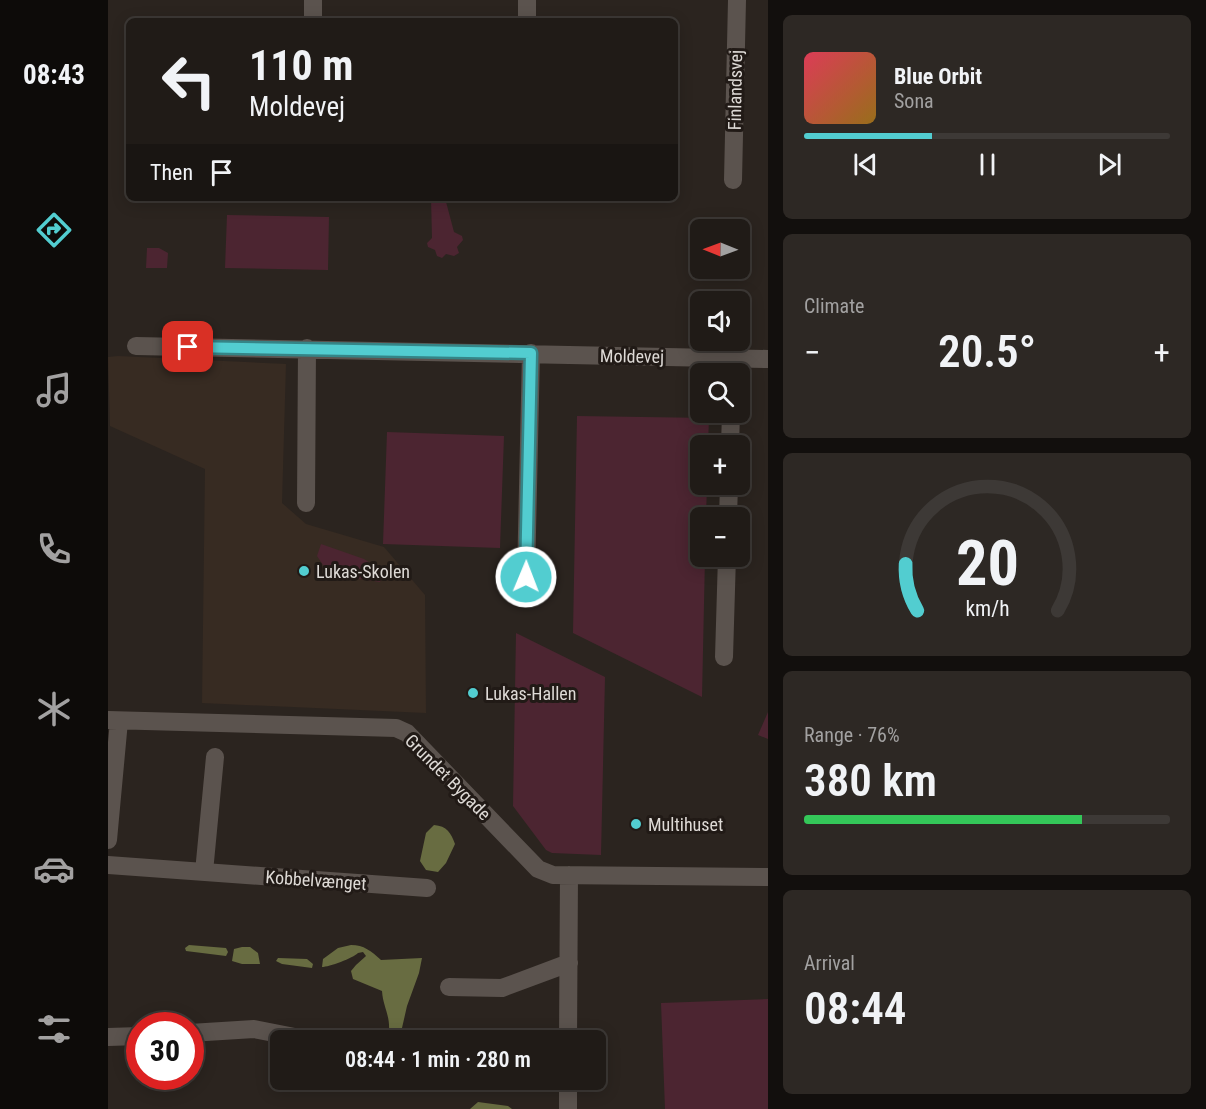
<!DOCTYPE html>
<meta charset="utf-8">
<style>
body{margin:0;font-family:"Roboto Condensed",sans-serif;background:#2d2824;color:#f1f3f6;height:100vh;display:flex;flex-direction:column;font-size:22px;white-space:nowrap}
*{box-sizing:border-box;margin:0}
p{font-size:20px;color:#a2a1a1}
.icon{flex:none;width:33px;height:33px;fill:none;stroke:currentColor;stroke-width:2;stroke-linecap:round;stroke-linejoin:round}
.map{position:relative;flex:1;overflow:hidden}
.drawer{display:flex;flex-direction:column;gap:15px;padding:15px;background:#120f0d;width:438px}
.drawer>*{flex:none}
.hud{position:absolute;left:18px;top:18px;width:552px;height:183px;border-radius:9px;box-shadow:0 3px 15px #0003,0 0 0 2px #3d3936;background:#201b17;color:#f1f3f6;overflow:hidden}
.needle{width:39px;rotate:271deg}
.controls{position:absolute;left:582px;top:219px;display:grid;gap:12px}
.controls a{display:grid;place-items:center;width:60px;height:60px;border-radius:9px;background:#201b17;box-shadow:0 3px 15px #0003,0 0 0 2px #3d3936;font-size:30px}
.speed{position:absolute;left:18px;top:1012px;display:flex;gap:12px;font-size:30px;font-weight:700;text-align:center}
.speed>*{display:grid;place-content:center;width:78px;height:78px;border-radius:50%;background:#201b17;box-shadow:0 3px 15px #0003,0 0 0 2px #3d3936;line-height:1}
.speed .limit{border:9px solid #d22;background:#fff;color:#111}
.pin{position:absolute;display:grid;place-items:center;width:51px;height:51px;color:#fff;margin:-26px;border-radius:12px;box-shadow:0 3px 9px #0006}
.me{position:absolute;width:66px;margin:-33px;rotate:1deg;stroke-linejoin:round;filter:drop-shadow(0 0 4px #0008)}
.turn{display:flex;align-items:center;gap:21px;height:126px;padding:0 24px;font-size:27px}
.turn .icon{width:78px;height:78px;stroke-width:2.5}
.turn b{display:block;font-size:42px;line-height:51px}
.then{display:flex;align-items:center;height:57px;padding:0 24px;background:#0003;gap:12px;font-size:22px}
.big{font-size:45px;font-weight:600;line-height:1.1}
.drawer .tile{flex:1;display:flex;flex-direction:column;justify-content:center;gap:9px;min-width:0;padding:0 21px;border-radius:9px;background:#2d2824}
.drawer .dial{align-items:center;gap:0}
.dial svg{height:156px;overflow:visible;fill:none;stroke:#3d3936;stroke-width:7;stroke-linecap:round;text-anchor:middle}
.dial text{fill:#f1f3f6;stroke:none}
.song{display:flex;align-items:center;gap:18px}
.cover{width:72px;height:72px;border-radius:9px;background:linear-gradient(135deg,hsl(350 70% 55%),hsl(40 70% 35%))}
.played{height:6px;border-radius:3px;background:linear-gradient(90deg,#52cdd0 35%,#3d3936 35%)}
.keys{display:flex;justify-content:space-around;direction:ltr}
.heat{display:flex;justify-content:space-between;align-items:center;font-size:33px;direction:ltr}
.charge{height:9px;border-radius:4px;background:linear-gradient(90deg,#34c759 76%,#3d3936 0)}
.trip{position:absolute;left:162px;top:1030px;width:336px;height:60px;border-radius:9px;background:#201b17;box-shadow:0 3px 15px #0003,0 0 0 2px #3d3936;font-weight:600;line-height:60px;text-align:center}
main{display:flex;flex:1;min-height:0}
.menu{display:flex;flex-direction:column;width:108px;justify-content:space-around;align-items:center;background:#0d0b09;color:#a2a1a1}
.menu .icon{width:42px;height:42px}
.menu .active{color:#52cdd0}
.menu b{font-size:27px;color:#f1f3f6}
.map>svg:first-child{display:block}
</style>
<main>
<nav class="menu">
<b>08:43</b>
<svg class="icon active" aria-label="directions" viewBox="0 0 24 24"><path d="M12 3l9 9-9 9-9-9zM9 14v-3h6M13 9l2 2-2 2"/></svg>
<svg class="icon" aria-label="music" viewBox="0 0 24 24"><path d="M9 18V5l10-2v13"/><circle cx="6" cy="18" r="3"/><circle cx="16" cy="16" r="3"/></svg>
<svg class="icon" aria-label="phone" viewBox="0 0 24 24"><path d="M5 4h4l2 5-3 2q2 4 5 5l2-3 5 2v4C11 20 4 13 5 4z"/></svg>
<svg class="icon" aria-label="climate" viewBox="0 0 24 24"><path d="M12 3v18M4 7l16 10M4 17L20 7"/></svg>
<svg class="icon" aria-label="car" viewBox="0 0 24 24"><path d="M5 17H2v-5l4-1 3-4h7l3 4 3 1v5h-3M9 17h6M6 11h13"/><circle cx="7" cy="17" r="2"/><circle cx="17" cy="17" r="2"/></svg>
<svg class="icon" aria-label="filters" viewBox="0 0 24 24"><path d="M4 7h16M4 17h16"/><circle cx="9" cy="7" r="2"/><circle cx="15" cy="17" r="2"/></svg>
</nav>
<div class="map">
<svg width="660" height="1109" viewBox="0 0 660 1109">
<rect width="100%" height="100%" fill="#2b241f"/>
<path fill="#372b22" d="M10,356L178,364L174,503L198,524L276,547L317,595L318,713L94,703L97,469L2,426L0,357Z"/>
<path fill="#4c2531" d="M323,198H337L346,232L354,236L355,240L349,247L351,253L346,256L338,254L334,258L329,256L327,250L320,247L319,243L324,238Z
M119,215L221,217L220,270L117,268Z
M39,248H51L60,253L59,268H38Z
M469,416L601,418L600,445L592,446V484L599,485L598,517L592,518V556L597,557L594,697L465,633Z
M279,432L396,436L392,548L275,544Z
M213,544L256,559L276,572L272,582L221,574L209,556Z
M408,633L497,677L493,855L444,853L438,850L405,806Z
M660,712V739L650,735Z
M660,999V1109H557L553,1003Z"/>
<path fill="#686c41" d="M326,825C339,826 343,833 347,844L338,863L330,872L318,870L312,861L318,833Z
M81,945L118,948L120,952L118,956L78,951L77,948Z
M243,945C256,945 263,951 273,960L314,958L311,973L299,1006L294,1028L289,1032L281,1031C282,1014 275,1007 274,991L245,979L243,971L248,965L258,956L255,952L250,953C245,958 221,967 214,967L215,959L230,948Z
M134,947H142L150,953L152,964H134L124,961L126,949Z
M170,958L199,959L205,964L204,968L174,964L168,961Z
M370,1102L400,1106L404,1109H362Z"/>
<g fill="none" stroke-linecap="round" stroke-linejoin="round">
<path stroke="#5b534e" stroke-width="18" d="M205,21V0
M419,21V0
M625,180L629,0
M28,346L660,359
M622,446L623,412
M198,503L199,348
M620,518L621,484
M418,577L423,353
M616,657L619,556
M0,720L288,728L299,733L430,869L445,875L660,877
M0,840L11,721
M0,865L319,888
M96,872L107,757
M341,987L394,988L461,963
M82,1033L146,1029L207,1041
M0,1037L32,1036
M460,1041L461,875
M460,1109V1080"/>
</g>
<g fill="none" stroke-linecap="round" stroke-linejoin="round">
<g stroke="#358587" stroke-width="15">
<path id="route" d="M80,347L423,353L418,577"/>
</g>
<use href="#route" stroke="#52cdd0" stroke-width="10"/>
</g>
<g fill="#52cdd0" stroke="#211a16" stroke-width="2">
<circle cx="196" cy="571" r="6"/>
<circle cx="365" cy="693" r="6"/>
<circle cx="528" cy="824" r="6"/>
</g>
<g text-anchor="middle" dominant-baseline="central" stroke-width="6" stroke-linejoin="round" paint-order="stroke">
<g font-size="18" fill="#dedad6" stroke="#211a16">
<text transform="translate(627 90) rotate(-89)">Finlandsvej</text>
<text transform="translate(524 356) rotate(1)">Moldevej</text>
<text transform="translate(340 777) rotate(45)">Grundet Bygade</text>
<text transform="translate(208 880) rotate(4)">Kobbelvænget</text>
</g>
<g font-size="18" fill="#dedad6" stroke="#211a16" text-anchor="start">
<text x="208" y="571">Lukas-Skolen</text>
<text x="377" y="693">Lukas-Hallen</text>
<text x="540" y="824">Multihuset</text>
</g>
</g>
</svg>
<div class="controls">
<a><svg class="needle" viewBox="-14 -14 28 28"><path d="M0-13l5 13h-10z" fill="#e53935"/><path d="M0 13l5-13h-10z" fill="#a2a1a1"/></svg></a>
<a><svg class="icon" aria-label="sound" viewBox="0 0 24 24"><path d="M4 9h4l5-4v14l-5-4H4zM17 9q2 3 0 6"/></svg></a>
<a><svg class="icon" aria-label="search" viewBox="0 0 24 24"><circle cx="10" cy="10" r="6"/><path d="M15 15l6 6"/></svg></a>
<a>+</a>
<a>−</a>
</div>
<div class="speed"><div class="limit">30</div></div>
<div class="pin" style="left:80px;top:347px;background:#d93025"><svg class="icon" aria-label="arrive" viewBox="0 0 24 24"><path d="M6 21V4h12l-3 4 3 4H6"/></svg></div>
<svg class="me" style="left:418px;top:577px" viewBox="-20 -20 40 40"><circle r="17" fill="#52cdd0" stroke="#fff" stroke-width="3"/><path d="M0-11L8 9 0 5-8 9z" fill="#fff"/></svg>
<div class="trip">08:44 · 1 min · 280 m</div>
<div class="hud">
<div class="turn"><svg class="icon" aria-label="left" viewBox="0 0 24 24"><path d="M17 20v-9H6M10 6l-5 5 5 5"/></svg><div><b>110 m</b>Moldevej</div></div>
<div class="then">Then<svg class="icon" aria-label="arrive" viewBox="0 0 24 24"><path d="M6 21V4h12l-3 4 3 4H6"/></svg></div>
</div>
</div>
<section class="drawer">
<div class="tile">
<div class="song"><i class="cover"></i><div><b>Blue Orbit</b><p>Sona</p></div></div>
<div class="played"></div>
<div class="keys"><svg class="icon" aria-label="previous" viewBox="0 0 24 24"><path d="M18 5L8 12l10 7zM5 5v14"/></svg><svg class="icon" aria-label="pause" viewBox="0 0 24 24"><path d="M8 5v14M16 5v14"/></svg><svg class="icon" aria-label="next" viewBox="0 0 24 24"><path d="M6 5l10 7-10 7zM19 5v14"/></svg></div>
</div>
<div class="tile"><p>Climate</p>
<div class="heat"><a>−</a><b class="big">20.5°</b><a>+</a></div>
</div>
<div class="tile dial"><svg viewBox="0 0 100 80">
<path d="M14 69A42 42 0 1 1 86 69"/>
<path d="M14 69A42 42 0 0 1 8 45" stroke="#52cdd0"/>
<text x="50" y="56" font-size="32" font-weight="700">20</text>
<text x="50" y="72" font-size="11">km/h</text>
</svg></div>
<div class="tile"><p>Range · 76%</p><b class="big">380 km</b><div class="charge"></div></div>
<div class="tile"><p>Arrival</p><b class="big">08:44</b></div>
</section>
</main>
